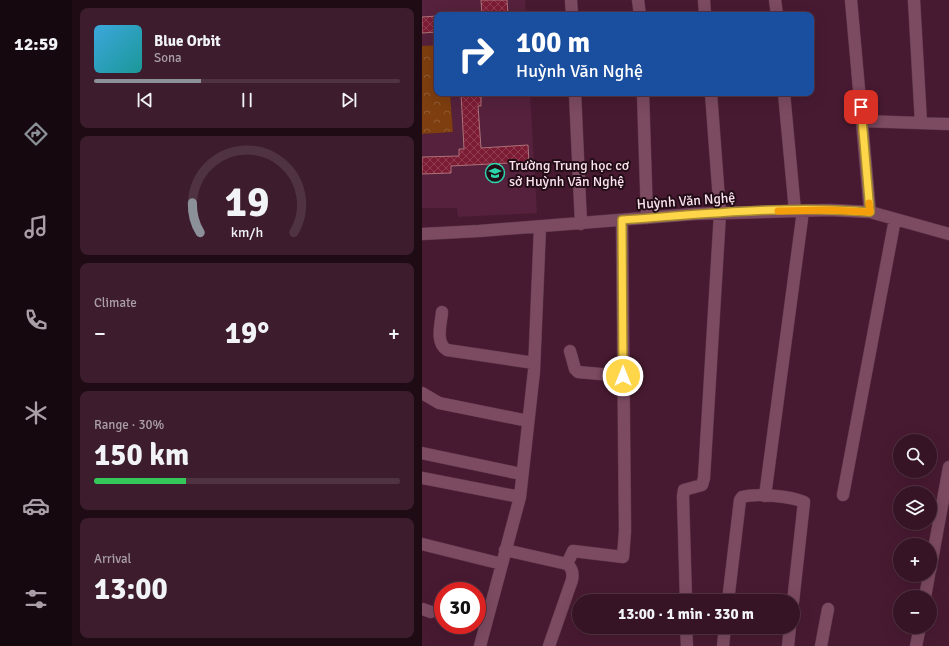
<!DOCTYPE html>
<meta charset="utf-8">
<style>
body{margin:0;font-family:Signika,sans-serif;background:#3d1d2d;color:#f1f3f6;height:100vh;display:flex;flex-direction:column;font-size:15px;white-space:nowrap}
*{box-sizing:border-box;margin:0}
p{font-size:13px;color:#aa9ea7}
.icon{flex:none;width:22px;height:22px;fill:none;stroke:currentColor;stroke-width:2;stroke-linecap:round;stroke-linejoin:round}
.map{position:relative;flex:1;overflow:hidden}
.drawer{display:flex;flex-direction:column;gap:8px;padding:8px;background:#1e0b14;width:350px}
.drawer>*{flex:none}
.hud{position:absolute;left:12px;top:12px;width:380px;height:84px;border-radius:8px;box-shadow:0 4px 16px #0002,0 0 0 1px #503342;background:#1a4fa0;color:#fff;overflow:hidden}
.controls{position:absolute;left:471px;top:434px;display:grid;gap:8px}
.controls a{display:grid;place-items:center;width:44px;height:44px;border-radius:50%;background:#361425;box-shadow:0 4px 16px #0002,0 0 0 1px #503342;font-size:20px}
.speed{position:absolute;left:12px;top:582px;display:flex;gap:8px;font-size:20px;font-weight:700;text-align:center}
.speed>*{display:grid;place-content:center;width:52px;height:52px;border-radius:50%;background:#361425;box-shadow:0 4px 16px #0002,0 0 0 1px #503342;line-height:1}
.speed .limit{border:6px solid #d22;background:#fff;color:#111}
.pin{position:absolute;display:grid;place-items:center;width:34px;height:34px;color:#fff;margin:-17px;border-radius:8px;box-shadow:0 2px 6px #0006}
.me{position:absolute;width:44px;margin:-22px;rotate:0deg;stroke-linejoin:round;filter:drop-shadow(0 0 3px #0008)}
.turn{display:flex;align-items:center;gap:14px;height:84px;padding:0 16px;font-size:18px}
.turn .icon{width:52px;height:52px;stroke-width:2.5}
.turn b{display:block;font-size:28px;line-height:34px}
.big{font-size:30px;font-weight:700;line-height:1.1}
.drawer .tile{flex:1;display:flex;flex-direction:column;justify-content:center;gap:6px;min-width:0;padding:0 14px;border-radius:8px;background:#3d1d2d}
.drawer .dial{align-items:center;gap:0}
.dial svg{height:104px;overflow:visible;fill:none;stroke:#503342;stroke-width:7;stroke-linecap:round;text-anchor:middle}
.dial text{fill:#f1f3f6;stroke:none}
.song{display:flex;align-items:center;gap:12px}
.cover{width:48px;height:48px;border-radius:6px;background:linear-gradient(135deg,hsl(200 70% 55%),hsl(180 70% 35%))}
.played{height:4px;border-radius:2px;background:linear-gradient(90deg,#8c9099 35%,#503342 35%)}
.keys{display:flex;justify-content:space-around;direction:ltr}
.heat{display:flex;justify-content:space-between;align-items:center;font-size:22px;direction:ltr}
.charge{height:6px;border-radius:3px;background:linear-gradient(90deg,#34c759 30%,#503342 0)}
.trip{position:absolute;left:150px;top:594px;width:228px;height:40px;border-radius:20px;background:#361425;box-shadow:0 4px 16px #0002,0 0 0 1px #503342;font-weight:700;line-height:40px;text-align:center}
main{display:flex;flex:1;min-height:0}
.dock{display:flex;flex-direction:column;width:72px;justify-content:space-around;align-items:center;background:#16080f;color:#aa9ea7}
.dock .icon{width:28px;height:28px}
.dock .active{color:#8c9099}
.dock b{font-size:18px;color:#f1f3f6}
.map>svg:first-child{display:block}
</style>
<main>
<nav class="dock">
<b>12:59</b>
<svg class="icon active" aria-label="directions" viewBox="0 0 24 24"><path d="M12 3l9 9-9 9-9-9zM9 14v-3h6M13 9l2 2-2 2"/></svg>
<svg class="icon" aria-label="music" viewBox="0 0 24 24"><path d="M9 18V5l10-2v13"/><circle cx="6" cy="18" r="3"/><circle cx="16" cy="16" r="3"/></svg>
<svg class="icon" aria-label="phone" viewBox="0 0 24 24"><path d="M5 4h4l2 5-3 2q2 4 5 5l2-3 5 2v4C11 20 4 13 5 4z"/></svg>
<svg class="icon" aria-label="climate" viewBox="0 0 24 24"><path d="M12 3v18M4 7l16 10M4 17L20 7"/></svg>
<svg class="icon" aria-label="car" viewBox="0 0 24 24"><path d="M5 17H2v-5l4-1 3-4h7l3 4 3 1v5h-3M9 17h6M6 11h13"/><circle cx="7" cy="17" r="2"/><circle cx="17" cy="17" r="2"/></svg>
<svg class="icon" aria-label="filters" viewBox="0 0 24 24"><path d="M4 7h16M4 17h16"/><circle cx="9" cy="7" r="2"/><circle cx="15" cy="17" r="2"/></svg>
</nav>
<section class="drawer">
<div class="tile">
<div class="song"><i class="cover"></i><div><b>Blue Orbit</b><p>Sona</p></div></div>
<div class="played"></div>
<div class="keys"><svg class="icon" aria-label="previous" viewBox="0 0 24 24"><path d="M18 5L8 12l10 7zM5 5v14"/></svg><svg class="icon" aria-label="pause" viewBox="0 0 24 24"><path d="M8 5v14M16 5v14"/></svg><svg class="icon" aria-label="next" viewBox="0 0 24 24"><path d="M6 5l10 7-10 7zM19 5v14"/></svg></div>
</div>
<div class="tile dial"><svg viewBox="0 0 100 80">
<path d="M14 69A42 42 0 1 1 86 69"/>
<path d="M14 69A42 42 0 0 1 8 46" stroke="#8c9099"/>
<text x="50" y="56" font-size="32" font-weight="700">19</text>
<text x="50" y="72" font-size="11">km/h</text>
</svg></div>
<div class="tile"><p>Climate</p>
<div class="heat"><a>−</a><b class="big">19°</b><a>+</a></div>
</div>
<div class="tile"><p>Range · 30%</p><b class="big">150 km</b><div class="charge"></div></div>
<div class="tile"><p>Arrival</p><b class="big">13:00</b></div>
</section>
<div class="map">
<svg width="527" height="646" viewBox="0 0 527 646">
<defs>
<pattern id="forest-crowns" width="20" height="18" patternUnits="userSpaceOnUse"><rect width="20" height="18" fill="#7e3e0f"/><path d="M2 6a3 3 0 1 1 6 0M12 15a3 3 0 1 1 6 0" fill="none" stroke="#915a32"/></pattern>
<pattern id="building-cross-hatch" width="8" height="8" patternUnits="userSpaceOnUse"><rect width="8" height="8" fill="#7c1c34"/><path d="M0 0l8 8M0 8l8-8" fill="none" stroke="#903d52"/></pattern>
</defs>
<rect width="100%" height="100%" fill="#481a31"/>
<path fill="#55213c" d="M0,0H103L104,15H15V45L0,46Z
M28,93H108L115,213L36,217L35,208H0V134L31,132Z"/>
<path fill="url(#forest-crowns)" d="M15,45V93H28L31,132L0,134V46Z"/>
<path fill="url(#building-cross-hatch)" stroke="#ad7179" d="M59,0H85L86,15H60Z
M15,16V32L0,33V17Z
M39,93H59V106H56L59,148L106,145L107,162L29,166V173L0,174V157L37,156V149H42Z"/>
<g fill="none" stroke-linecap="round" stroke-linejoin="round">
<g stroke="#5e384c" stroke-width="13">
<path id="minor" d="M149,0L150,15
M216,0L218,15
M282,0L283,15
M353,0L355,15
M429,0L448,212
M492,0L499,123
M153,93L159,224
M221,93L225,218
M362,93L373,211
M440,121L527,124
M0,234L57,231L272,214L407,210L448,212L527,234
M20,312C19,324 13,343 25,350L112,363
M148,351L153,369L156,372L201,376
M0,393L17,403L106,421
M0,453L99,474
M0,478L98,497
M421,495L473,219
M343,496L381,211
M0,544L80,564
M83,550L145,564C151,569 151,574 150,580L127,646
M145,564L151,551L201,557L203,531L200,220
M508,571L527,467
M503,597L507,575
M264,601L261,496L262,490L280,485L282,478L298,213L289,93
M306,601L318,500L320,497C334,493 368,496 382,502L371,602
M0,609L9,612
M264,627L265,646
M58,646L98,497L112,371L118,227
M301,646L303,627
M366,646L368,627
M399,646L406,609
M494,646L498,627"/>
</g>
<use href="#minor" stroke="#7c4a61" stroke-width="12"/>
</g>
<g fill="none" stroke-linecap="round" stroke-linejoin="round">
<g stroke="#a68a30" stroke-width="10">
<path id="route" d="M201,376L200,220C282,214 366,205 448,212L439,107"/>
</g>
<use href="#route" stroke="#ffd54a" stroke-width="7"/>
<path stroke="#f59e0b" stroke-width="7" d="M356,211L407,210L448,212L447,203"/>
</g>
<defs>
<g id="school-ring" transform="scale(1)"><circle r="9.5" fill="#220d17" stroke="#2bd5ac" stroke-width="1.5"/><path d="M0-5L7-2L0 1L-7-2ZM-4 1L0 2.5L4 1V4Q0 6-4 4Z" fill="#2bd5ac"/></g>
</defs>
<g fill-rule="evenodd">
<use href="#school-ring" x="73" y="173"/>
</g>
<g text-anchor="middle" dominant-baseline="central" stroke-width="4" stroke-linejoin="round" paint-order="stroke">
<g font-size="14" fill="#fce3ed" stroke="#220d17" text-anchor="start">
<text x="87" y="165">Trường Trung học cơ<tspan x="87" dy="16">sở Huỳnh Văn Nghệ</tspan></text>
</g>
<g font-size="14" fill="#fce3ed" stroke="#220d17">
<text transform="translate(264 201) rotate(-4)">Huỳnh Văn Nghệ</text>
</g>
</g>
</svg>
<div class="controls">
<a><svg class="icon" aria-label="search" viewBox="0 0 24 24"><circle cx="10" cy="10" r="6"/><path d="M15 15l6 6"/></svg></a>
<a><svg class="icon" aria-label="layers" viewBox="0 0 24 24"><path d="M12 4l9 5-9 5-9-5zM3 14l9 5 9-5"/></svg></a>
<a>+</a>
<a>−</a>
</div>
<div class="speed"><div class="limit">30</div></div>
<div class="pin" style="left:439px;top:107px;background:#d93025"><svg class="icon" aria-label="arrive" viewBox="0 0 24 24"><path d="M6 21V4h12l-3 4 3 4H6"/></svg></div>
<svg class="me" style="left:201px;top:376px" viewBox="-20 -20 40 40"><circle r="17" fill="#ffd54a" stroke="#fff" stroke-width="3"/><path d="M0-11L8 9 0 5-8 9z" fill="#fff"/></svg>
<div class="trip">13:00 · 1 min · 330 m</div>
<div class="hud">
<div class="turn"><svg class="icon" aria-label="right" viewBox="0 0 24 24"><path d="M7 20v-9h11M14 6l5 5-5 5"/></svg><div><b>100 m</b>Huỳnh Văn Nghệ</div></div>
</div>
</div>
</main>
